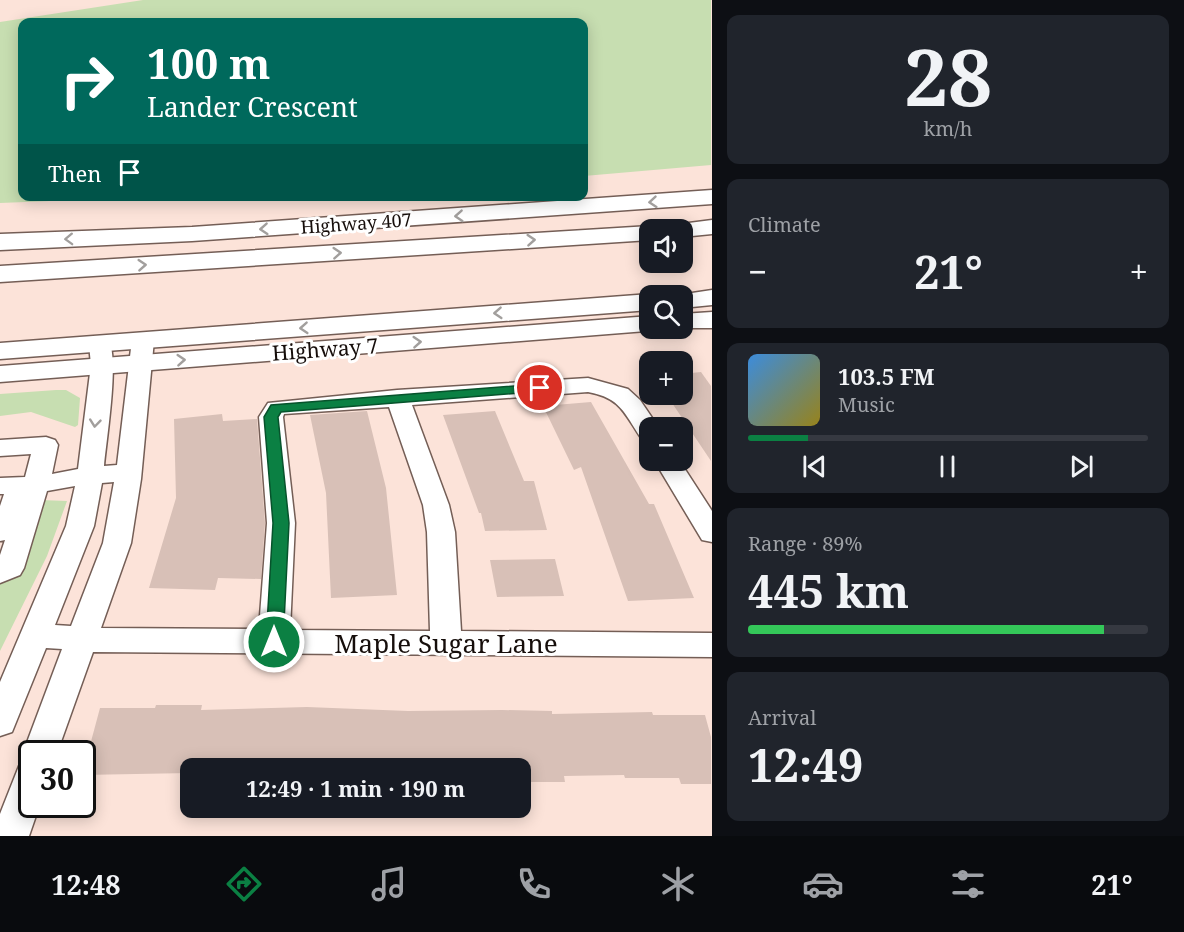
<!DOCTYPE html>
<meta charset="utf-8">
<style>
body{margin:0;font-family:"Noto Serif",serif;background:#20242c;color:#f1f3f6;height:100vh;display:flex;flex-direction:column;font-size:22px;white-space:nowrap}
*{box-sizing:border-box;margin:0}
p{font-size:20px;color:#9ea1a6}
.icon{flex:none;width:33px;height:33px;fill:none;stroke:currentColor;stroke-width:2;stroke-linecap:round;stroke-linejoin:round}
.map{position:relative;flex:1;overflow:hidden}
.drawer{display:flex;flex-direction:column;gap:15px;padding:15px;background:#0d0f14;width:472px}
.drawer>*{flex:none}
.top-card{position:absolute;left:18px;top:18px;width:570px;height:183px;border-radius:12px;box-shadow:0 3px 15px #0003;background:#00695c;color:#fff;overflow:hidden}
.buttons{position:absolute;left:639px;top:219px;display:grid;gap:12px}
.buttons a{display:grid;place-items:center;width:54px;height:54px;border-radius:12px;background:#171b24;box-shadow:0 3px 15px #0003;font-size:30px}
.speed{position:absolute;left:18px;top:740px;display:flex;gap:12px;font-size:30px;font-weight:700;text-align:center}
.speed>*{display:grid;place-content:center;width:78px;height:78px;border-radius:50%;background:#171b24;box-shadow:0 3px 15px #0003;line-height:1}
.speed .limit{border:3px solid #111;border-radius:9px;background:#fff;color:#111}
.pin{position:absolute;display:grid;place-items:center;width:51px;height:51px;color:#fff;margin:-26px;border:3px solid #fff;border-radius:50%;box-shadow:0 2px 6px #0007}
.me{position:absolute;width:66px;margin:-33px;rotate:0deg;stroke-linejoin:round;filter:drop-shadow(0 0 4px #0008)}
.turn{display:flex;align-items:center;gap:21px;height:126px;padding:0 30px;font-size:27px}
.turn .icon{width:78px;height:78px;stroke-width:2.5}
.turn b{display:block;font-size:42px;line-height:51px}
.then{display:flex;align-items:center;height:57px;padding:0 30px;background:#0003;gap:12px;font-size:22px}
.big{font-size:45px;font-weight:700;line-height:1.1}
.drawer .tile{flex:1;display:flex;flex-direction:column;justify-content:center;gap:9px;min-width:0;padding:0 21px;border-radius:12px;background:#20242c}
.drawer .dial{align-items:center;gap:0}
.dial b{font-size:78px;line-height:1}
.song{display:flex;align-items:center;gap:18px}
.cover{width:72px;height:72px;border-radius:9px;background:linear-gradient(135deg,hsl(210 70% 55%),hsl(50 70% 35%))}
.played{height:6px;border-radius:3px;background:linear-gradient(90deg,#0b8043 15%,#363941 15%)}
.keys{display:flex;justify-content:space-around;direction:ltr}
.heat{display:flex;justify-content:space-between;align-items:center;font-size:33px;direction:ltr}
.charge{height:9px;border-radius:4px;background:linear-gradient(90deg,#34c759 89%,#363941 0)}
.trip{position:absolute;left:180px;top:758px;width:351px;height:60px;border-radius:12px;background:#171b24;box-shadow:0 3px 15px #0003;font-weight:700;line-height:60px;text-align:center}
.menu{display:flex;height:96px;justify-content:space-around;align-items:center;background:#090b0e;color:#9ea1a6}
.menu .icon{width:42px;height:42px}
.menu .on{color:#0b8043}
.menu b{font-size:27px;color:#f1f3f6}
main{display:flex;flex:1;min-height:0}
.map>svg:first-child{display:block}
</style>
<main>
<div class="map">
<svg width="712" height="836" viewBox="0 0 712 836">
<rect width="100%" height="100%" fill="#fce3d9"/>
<path fill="#c7deb1" d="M143,0H711V165L584,176V22H22V196L152,197L0,203V22Z
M56,390H66L80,398L78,425L75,427L31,412L0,416V394Z
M40,500L67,501L47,556L0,651V576Z"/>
<path fill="#d8c0b7" d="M701,372L711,386V461L666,394H682V374Z
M591,402L649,504H654L694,598L628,601L581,467L574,470L543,406Z
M367,411L386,488L397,595L331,598L326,493L310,415Z
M495,411L524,481H534L547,530L485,531L481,513H479L443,415Z
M222,414L223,421L257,419L265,523L261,579L218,578L215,590L149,588L176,498L174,419Z
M555,559L564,596L497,597L490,560Z
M156,705H202L201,710L307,707L408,711L502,710L552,711V714L652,712L653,715H705L711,737V784H681L679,778H625L624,775L564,776L565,782H520V768H190V773L82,775L100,708H155Z"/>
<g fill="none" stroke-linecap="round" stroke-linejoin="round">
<g stroke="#745e56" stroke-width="3">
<path id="minor" d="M143,334L151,335L154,340L141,479L131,543L101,628L259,629L267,523L259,417L268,403L397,390L588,378L628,389L640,400L659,428H650V440L641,438C624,413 621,398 588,392L412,405L449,505L455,532L461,631L712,633V657L93,652L57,753H32V804H40L29,836H0V814L19,766L28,763L23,753L62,649L46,648L12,732L0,736V682L66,526L75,486L47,491L24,568L20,575L0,583V555L5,540L0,541V506L4,494H0V478L25,477L31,454L0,456V440L46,437L55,440L58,445L52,474L78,469L91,365L89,344L92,339H108C120,357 106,441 104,466L117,465L132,340L135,335ZM389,407L423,505L427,532L430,631L290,630L295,523L283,417L284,414ZM114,482L103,543L71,626L55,625L94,526L102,483Z
M654,460H679L712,511V542L702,540Z"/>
</g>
<g stroke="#745e56" stroke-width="3">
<path id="major" d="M712,290V305L682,308V296H672Z
M650,294L654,296H650V310L0,359V343Z
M712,312V328H677H682V314Z
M650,316V328L659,330L0,382V366Z"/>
</g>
<g stroke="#745e56" stroke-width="3">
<path id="highway" d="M712,190V204L192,241L0,250V234L192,227Z
M712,220V234L682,237V230H670L673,225Z
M650,226L660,230H650V240L0,282V266Z"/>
</g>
<use href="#minor" fill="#fff" fill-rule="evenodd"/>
<use href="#major" fill="#fff" fill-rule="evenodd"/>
<use href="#highway" fill="#fff" fill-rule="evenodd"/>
</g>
<defs><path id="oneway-chevron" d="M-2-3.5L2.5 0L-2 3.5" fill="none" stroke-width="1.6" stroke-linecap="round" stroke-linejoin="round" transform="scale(1.5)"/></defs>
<g stroke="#a29f9d">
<use href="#oneway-chevron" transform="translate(653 202) rotate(175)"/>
<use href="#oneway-chevron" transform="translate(459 216) rotate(176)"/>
<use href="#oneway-chevron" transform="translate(264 229) rotate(176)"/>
<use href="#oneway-chevron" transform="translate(69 239) rotate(178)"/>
<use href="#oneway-chevron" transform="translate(531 240) rotate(-4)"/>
<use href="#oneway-chevron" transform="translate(337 253) rotate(-4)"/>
<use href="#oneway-chevron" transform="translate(142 265) rotate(-4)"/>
<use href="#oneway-chevron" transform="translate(498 313) rotate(176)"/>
<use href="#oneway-chevron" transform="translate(304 328) rotate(176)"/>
<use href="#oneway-chevron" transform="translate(417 342) rotate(-4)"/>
<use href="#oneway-chevron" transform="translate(181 360) rotate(-4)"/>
<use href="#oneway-chevron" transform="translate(95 423) rotate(96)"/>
</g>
<path fill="#0b8043" stroke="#07532c" stroke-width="1.5" d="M540,384L547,388L545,391L281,412L278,417L289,523L283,642L281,647H268L266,642L273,523L264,417L271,405Z"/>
<g text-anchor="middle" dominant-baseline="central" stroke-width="6" stroke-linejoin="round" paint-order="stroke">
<g font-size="18" fill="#160e0b" stroke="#fff">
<text transform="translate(356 223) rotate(-4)">Highway 407</text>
</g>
<g font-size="21" fill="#160e0b" stroke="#fff">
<text transform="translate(325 349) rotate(-4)">Highway 7</text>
</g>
<g font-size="26" fill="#160e0b" stroke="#fff">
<text x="446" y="643">Maple Sugar Lane</text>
</g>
</g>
</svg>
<div class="buttons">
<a><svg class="icon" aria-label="sound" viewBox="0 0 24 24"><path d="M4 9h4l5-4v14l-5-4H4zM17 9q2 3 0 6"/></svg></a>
<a><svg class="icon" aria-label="search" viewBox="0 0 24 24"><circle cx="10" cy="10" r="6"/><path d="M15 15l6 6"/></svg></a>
<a>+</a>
<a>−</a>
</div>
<div class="speed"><div class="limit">30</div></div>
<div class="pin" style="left:540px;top:388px;background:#d93025"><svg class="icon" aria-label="arrive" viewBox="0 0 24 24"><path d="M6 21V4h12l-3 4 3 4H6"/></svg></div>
<svg class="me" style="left:274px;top:642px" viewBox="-20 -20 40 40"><circle r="17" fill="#0b8043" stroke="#fff" stroke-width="3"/><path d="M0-11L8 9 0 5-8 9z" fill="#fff"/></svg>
<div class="trip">12:49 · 1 min · 190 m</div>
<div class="top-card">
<div class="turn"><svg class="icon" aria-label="right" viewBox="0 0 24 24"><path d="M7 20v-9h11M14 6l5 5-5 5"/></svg><div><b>100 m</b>Lander Crescent</div></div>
<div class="then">Then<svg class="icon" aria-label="arrive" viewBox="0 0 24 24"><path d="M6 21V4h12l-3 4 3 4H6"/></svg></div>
</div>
</div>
<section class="drawer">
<div class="tile dial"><b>28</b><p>km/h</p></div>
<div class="tile"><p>Climate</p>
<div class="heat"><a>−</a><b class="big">21°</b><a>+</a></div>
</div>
<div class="tile">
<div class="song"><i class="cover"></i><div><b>103.5 FM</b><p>Music</p></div></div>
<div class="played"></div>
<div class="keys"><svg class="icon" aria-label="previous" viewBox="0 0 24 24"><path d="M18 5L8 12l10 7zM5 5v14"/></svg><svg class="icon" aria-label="pause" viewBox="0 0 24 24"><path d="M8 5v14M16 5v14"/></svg><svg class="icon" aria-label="next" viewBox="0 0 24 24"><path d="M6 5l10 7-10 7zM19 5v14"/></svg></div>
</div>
<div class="tile"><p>Range · 89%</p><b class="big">445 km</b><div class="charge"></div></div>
<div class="tile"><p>Arrival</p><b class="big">12:49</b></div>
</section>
</main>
<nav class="menu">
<b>12:48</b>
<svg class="icon on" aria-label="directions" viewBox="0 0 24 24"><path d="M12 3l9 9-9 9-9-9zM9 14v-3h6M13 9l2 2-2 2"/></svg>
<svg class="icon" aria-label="music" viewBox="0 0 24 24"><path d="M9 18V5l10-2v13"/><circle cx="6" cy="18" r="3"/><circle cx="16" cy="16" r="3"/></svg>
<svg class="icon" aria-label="phone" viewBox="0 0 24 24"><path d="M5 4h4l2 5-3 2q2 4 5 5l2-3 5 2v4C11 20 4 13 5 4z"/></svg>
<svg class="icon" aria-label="climate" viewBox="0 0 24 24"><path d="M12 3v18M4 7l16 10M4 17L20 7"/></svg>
<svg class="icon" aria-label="car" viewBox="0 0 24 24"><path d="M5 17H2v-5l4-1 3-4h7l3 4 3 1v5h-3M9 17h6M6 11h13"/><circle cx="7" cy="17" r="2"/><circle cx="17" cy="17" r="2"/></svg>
<svg class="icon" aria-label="filters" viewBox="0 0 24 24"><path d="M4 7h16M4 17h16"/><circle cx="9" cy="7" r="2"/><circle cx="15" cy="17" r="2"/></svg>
<b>21°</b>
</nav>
